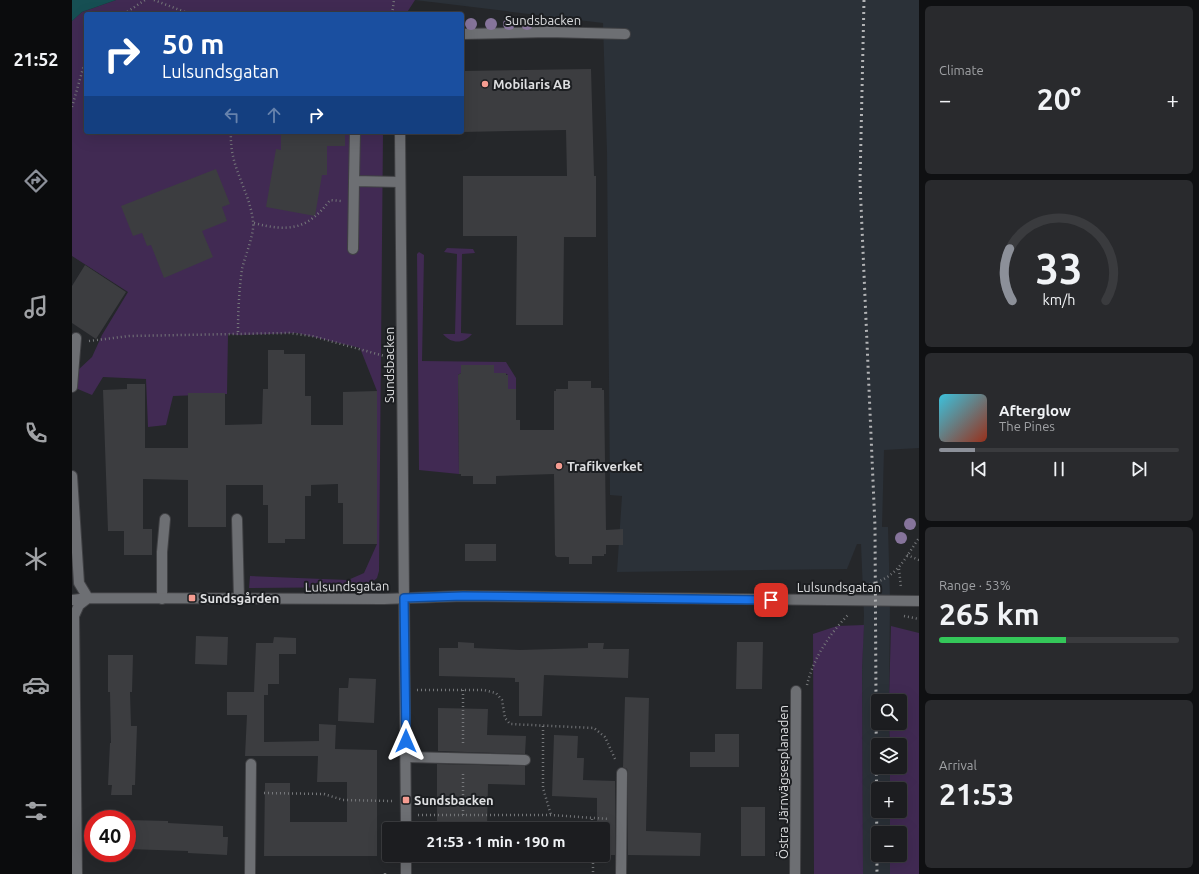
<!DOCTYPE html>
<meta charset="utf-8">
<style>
body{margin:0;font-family:Ubuntu,sans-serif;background:#292a2d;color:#f1f3f6;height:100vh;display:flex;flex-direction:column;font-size:15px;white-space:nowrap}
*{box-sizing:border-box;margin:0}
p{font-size:13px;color:#a0a2a5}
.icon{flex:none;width:22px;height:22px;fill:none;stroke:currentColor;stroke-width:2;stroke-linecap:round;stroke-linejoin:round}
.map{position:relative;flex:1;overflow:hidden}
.details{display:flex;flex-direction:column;gap:6px;padding:6px;background:#0f1012;width:280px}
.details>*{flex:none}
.guide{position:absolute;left:12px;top:12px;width:380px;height:122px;border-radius:4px;box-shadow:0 4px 16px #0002,0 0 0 1px #3a3b3e;background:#1a4fa0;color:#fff;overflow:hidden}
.controls{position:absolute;left:799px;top:694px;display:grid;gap:8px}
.controls a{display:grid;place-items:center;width:36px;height:36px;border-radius:4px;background:#1c1d20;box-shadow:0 4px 16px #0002,0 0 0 1px #3a3b3e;font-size:20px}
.speed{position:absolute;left:12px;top:810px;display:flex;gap:8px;font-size:20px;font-weight:700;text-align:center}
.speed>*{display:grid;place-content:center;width:52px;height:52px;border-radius:50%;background:#1c1d20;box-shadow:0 4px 16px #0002,0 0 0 1px #3a3b3e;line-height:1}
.speed .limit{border:6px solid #d22;background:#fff;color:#111}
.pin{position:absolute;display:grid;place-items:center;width:34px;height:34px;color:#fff;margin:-17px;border-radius:8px;box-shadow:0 2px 6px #0006}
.me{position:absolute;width:44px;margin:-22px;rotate:0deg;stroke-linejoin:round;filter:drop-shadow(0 0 3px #0008)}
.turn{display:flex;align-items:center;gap:14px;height:84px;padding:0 12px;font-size:18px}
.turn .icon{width:52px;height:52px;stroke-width:2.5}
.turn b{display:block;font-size:28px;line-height:34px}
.lanes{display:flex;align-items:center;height:38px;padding:0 12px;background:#0003;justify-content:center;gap:20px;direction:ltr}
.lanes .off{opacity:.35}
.big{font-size:30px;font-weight:600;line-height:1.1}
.details .widget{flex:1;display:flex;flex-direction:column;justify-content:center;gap:6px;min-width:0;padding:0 14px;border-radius:6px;background:#292a2d}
.details .dial{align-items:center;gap:0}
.dial svg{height:104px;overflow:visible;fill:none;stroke:#3a3b3e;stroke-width:7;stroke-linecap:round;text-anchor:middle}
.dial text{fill:#f1f3f6;stroke:none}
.song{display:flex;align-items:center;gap:12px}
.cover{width:48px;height:48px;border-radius:6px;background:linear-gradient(135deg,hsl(190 70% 55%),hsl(10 70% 35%))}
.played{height:4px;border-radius:2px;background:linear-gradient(90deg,#8c9099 15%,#3a3b3e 15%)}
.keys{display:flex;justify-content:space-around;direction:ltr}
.heat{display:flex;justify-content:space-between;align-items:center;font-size:22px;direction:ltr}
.charge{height:6px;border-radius:3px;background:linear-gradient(90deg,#34c759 53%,#3a3b3e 0)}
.trip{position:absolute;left:310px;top:822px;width:228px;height:40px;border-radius:4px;background:#1c1d20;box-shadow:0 4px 16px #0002,0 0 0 1px #3a3b3e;font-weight:600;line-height:40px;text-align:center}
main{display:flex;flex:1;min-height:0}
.tab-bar{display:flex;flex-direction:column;width:72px;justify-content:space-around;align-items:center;background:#0b0c0d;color:#a0a2a5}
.tab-bar .icon{width:28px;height:28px}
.tab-bar .selected{color:#8c9099}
.tab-bar b{font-size:18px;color:#f1f3f6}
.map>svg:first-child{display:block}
</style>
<main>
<nav class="tab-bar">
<b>21:52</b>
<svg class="icon selected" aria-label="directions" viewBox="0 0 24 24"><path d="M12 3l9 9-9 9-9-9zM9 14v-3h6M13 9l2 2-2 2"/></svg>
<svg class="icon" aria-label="music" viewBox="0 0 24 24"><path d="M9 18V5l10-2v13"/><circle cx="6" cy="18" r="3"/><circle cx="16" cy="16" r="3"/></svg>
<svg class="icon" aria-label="phone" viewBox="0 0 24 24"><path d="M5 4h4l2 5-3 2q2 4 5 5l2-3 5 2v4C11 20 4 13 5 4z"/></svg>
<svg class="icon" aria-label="climate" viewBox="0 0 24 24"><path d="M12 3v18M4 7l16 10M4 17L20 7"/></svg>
<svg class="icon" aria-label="car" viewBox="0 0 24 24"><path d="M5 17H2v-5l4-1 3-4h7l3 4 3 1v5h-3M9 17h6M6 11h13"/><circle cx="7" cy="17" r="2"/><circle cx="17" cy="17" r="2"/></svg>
<svg class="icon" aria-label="filters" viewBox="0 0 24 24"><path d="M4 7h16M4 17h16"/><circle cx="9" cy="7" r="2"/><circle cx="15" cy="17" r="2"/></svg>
</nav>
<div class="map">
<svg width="847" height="874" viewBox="0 0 847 874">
<rect width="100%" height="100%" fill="#25272a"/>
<path fill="#2b3138" d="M343,0H847V448L812,450L810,527H816L818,599L817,701H806V723H817L818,745H806V767H818V789H806V811H818V833H806V855H818V874H791L790,669L792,615L789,544H785L775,569L545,572L550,496L538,495L535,152L531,23Z"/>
<path fill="#412a53" d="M44,0H343L334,14H14V132H311L307,571L305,578L295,587L177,588L178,576L276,580L292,573L305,544V391L288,348L225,333L166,335L156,334L155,394L101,396L94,425L76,427L74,379L31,377L20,395L1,387L5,371L20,357L30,335L56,292L0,256V21L10,12Z
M375,248L401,249L403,253L390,254L389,333L400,334C392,344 379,344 371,334H383L385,254L372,252Z
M347,252L352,255L350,361L434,362L444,378V389H436V375L433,373H422V365H389V373L386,375L387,474L347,470L345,254Z
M792,625L790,669L791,874H742L741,634L765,626Z
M819,626L847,633V874H818V855H828V833H818V811H828V789H818V767H828V745H818L817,723H828V701H817Z"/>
<path fill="#164f53" d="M0,0H44L10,12L0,21Z"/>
<path fill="#3c3d40" d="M519,69L522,176H524V237H492L491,325H444L445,236H391V176H495L494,130L390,132V71Z
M209,132H273V146H255V175H250L243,216L194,207L204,149L209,150Z
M144,169L158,204L150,207L155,221L130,231L141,257L92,278L79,245L75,246L70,233L61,236L49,206Z
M13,265L54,292L24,339L0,323V286Z
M196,350H212V354H233V396H239V425H271V392L305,391V544H271V503H266V484L239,485V496H233V539H213V543H196V505H191V485H154V527H116V480L71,479V529H80V555H52V531H36L31,390L55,389V384H73V448H116V393H153V425L190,424L191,389H196Z
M389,365H422V373H434V375H436V389H444V420H448V430H482V391H484V389H496V381H519V388H530V390H532L534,530L551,529V545H534V554H532V556H520V564H497V557H485L483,555L482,474L424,476V484H401V476H389V474H387L386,375L389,373Z
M393,544H424V561H393Z
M124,636L156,637L155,665L123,664Z
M202,637L224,638V654H207V684H196V695H192V742L247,741V724L264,725L263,749L305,750V856H192L193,783H218V822H275V782H245L246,756H173L175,715H155V692H182L184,643H201Z
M386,642L402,643V648L448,650L516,648V643H532L531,649H557L556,678L472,675L470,716H447V682H443V678L367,676V648H386Z
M665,642H691L690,689H664Z
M36,655H61L60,692H58L59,726H65L63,785H60V795H39L40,785H36L38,743H39L38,692H36Z
M277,678L304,679L302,723L266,721L267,688H276Z
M553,697L577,698L574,831L629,833L628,856L556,855V773L555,769L551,767Z
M366,708L416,709L415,735L454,736L453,754L366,751Z
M643,734H667V767H618V752H643Z
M482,735L506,736L505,758H512L511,780L543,781V855H524H531V829H525V798L480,796Z
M365,764L453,766V785L416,784L415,827L427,829H365Z
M669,807H693V856H669Z
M55,820L96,821V823L151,826V837H156L155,855L116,853V851L55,849Z"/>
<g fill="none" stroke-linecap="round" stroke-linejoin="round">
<g stroke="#404144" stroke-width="12">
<path id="service" d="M282,181L283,132
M281,249L282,181L328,182
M165,519L167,599
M90,599V552L93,519"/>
</g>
<g stroke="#404144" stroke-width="12">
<path id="minor" d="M390,34L476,32L553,34
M328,132L332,598
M0,387L4,338
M0,476L7,583L16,598
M0,600L16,598L312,599L391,596L847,601
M334,757L453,760
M5,874L2,616L7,605L16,598
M178,874L179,764
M549,874L550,773
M723,874L724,691"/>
</g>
<g stroke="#404144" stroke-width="12">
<path id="tertiary" d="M332,598L334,829
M334,855V874"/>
</g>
<path stroke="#75777a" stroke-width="2.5" stroke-dasharray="1 3" stroke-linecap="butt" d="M82,0L118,14
M52,14L73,0
M320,14L322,0
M0,107L14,58
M159,132C157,168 177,188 181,221C183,233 173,256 170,269C167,290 166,312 166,333
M182,223C216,232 236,230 258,200L269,201
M17,341L57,336L217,333L240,336L316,357
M835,555L847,560
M827,569L829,588
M793,585C824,580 831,561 847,538
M832,616L847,619
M735,685C741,659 758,633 777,614
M345,690H412L424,693L430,700L433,718L438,724L522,728L533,737L544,761
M391,690V744
M471,726V788L479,815
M192,793L252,794L271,800L320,801
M346,815H479L537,819
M391,815V771
M520,819L521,829
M521,855V872
M313,874V870"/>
<use href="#service" stroke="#6d6f73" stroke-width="10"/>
<use href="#minor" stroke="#6d6f73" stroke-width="10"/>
<use href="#tertiary" stroke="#6d6f73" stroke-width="10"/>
<path stroke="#b2b3b5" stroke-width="3" stroke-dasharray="2 4" stroke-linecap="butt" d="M792,0L788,182L803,527L805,874"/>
</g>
<g fill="#86749b">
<circle cx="399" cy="24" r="6"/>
<circle cx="419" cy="24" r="6"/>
<circle cx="437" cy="24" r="6"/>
<circle cx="455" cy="24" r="6"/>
<circle cx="838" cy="524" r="6"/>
<circle cx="829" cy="538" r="6"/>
</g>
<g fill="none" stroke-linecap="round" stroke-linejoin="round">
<g stroke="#114b97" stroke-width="10">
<path id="route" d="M334,741L332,598L391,596L699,600"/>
</g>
<use href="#route" stroke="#1a73e8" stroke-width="7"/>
</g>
<g fill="#f59c91" stroke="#1c1e21" stroke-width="1.5">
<circle cx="413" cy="84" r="4"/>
<circle cx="487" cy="466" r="4"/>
<rect x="116" y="594" width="8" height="8" rx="2"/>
<rect x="330" y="796" width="8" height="8" rx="2"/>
</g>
<g text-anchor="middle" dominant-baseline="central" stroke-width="4" stroke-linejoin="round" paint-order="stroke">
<g font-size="13" fill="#dddee0" stroke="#1c1e21">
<text x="471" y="20">Sundsbacken</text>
<text transform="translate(317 365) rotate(-90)">Sundsbacken</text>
<text transform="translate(275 586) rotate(-1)">Lulsundsgatan</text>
<text x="767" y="587">Lulsundsgatan</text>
<text transform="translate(711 782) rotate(-90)">Östra Järnvägsesplanaden</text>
</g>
<g font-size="13" font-weight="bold" fill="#dddee0" stroke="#1c1e21" text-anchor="start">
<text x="421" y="84">Mobilaris AB</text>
<text x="495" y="466">Trafikverket</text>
<text x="128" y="598">Sundsgården</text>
<text x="342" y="800">Sundsbacken</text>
</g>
</g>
</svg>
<div class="controls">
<a><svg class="icon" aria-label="search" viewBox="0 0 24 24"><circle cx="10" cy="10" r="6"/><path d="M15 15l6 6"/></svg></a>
<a><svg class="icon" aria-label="layers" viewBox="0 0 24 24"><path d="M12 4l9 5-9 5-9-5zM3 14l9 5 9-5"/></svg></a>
<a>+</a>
<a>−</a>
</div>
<div class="speed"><div class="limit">40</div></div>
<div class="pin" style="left:699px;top:600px;background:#d93025"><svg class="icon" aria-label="arrive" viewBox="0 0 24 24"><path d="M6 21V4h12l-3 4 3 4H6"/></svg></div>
<svg class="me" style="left:334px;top:741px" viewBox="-20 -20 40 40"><path d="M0-17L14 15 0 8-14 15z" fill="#1a73e8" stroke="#fff" stroke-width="4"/></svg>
<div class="trip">21:53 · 1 min · 190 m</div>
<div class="guide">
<div class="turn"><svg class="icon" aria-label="right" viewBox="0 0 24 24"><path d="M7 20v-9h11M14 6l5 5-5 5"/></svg><div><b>50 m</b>Lulsundsgatan</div></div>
<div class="lanes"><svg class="icon off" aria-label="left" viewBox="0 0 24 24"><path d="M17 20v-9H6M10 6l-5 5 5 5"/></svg><svg class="icon off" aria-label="ahead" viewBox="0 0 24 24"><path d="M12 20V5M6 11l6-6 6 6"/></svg><svg class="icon" aria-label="right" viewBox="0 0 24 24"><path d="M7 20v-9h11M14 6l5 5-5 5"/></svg></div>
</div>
</div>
<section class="details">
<div class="widget"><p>Climate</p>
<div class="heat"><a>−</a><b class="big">20°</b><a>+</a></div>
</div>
<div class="widget dial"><svg viewBox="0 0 100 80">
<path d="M14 69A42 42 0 1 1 86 69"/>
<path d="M14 69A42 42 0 0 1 12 29" stroke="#8c9099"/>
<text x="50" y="56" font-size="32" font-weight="700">33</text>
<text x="50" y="72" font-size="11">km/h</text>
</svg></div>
<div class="widget">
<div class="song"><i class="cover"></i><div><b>Afterglow</b><p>The Pines</p></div></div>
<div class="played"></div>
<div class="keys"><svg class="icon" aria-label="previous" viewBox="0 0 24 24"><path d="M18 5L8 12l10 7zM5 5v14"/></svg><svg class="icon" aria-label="pause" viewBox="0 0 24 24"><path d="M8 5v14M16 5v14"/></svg><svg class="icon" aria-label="next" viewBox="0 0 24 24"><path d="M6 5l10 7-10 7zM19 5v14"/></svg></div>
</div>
<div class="widget"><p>Range · 53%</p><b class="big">265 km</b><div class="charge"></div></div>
<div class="widget"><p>Arrival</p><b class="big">21:53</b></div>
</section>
</main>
